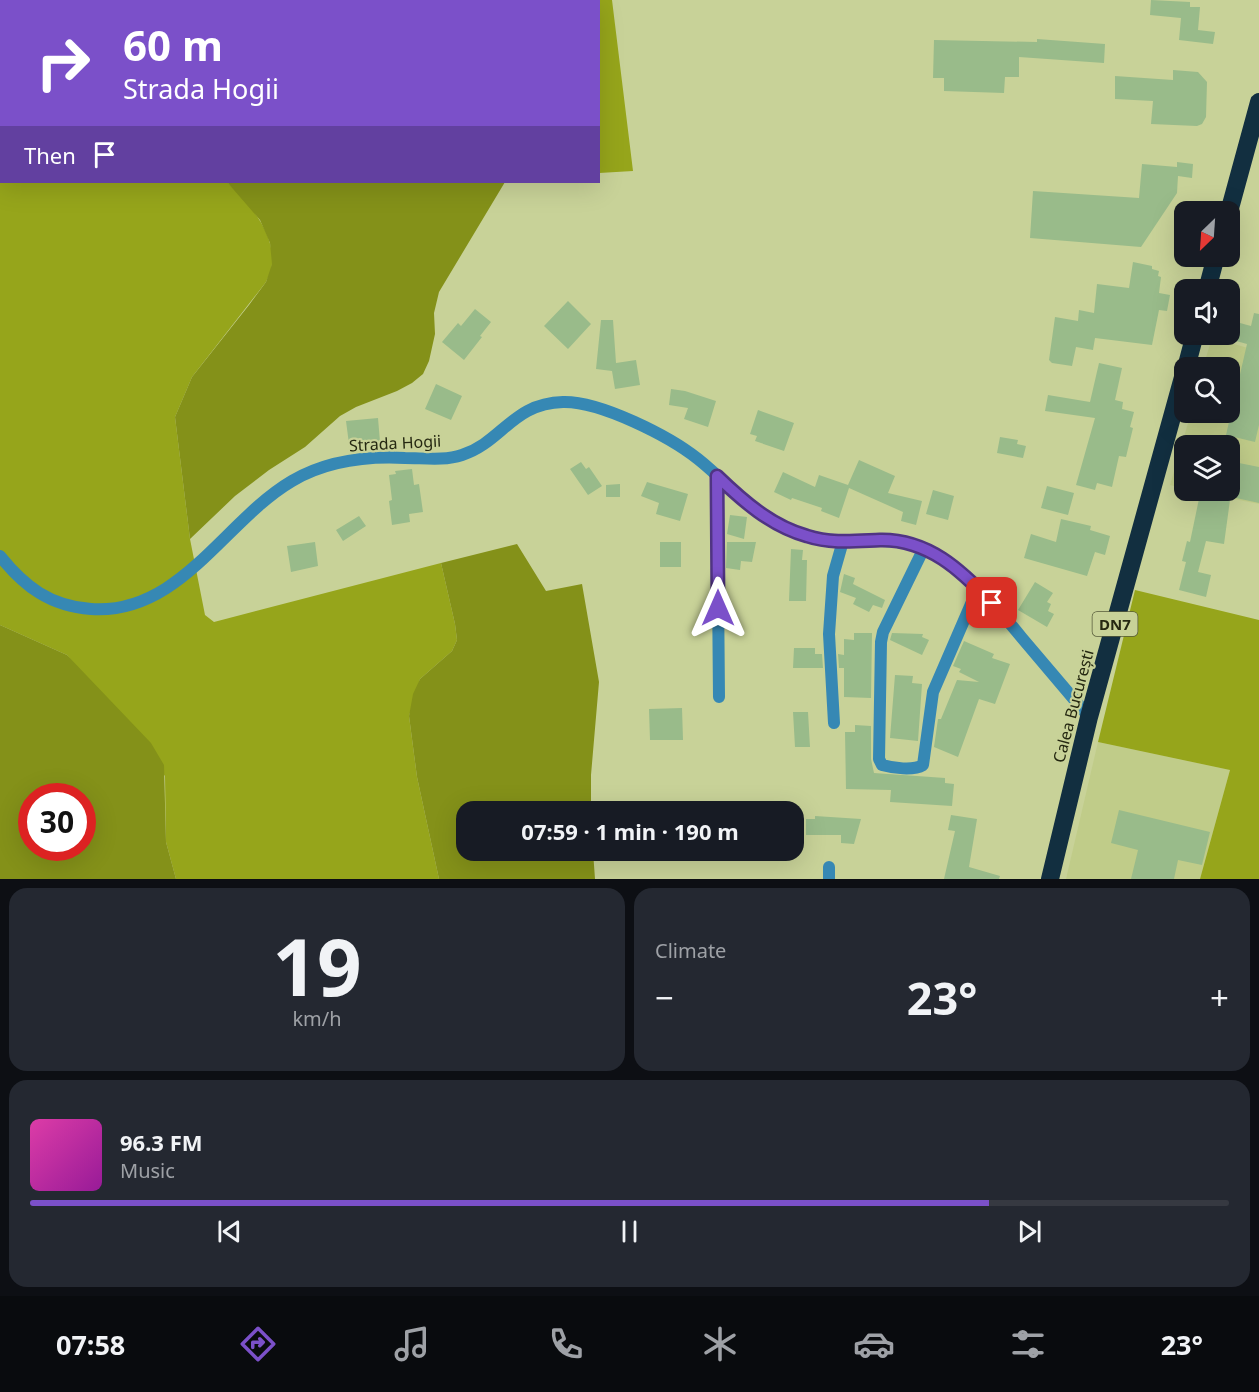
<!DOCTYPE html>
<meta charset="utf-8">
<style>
body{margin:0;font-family:"Noto Sans",sans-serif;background:#242831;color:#f1f3f6;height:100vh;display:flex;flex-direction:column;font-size:22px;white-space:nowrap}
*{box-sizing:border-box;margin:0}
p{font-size:20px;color:#9ea1a6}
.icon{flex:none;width:33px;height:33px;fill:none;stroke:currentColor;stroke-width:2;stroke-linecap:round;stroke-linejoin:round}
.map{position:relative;height:879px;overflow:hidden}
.sheet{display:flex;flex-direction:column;gap:9px;padding:9px;background:#0d0f14;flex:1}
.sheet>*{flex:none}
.banner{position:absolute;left:0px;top:0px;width:600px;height:183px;box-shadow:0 6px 24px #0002;background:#7b50c9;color:#fff;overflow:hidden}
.needle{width:39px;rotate:205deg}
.buttons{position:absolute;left:1174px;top:201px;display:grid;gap:12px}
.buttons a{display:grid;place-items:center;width:66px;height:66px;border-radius:12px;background:#171b24;box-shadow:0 6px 24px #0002;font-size:30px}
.speed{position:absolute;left:18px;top:783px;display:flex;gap:12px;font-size:30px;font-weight:700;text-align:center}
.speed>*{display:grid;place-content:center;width:78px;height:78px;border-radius:50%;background:#171b24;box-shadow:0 6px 24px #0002;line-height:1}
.speed .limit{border:9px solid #d22;background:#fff;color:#111}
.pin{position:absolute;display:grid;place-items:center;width:51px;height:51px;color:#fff;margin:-26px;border-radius:12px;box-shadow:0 3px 9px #0006}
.me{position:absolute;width:66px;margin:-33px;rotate:0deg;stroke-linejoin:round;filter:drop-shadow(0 0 4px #0008)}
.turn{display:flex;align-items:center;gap:21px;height:126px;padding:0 24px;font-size:27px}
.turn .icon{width:78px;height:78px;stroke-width:2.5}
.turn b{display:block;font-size:42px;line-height:51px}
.then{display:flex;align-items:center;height:57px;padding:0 24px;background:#0003;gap:12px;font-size:22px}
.big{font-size:45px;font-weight:700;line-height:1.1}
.sheet .card{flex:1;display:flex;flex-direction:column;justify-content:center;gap:9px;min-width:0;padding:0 21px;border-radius:18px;background:#242831}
.sheet .dial{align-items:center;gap:0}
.dial b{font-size:78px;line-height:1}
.song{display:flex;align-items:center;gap:18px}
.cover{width:72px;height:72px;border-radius:9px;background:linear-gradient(135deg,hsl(320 70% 55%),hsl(300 70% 35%))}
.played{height:6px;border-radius:3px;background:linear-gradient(90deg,#7b50c9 80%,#363941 80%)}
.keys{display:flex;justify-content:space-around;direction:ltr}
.heat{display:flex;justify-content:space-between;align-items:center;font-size:33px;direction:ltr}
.sheet .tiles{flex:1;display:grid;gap:9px;grid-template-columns:1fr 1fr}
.card:last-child{grid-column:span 2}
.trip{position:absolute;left:456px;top:801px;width:348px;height:60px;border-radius:18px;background:#171b24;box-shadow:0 6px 24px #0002;font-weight:700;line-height:60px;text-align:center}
.tab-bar{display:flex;height:96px;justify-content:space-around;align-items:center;background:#090b0e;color:#9ea1a6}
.tab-bar .icon{width:42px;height:42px}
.tab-bar .current{color:#7b50c9}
.tab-bar b{font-size:27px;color:#f1f3f6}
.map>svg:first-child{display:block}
</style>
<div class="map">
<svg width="1259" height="879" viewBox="0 0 1259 879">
<rect width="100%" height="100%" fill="#c8d298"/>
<path fill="#c0cc89" d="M1212,338L1259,351V504L1194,491L1230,490V446H1185V489L1170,485L1191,413L1230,412V368L1203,367Z
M1098,742L1230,770L1200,879H1066Z"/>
<path fill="#96a51b" d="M0,0L195,1L2,2V182H227C248,202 275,232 272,264C272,270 268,277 266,282L192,377L175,417L190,539L205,615L214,622L441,563L455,624L457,640L452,651L420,679L409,716L417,777L439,879H176L166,842L165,776L67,655L0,625Z
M393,0H612L633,171L599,173L598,2Z
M1135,590L1259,620V879H1200L1230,770L1098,742Z"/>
<path fill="#849119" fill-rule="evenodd" d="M227,182H505L439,292L434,313L435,334L429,361L423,374L412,383L397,391L356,407L340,416L305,447L269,470L235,496L190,539L175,417L192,377L249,305L266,282L272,264L270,243L260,220Z
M517,544L546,591L582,584L599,682L591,775V811L466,812V850L593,851L595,879H439L417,777L409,716L413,694L420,679L452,651L457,640L455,624L441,563Z
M0,625L67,655L151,743L164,765L166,842L176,879H0ZM32,796H82V848H32Z"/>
<path fill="#99bb8a" d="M1151,0L1190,2V7H1200L1198,30L1215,32L1213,44L1179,40L1181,18L1150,15Z
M1037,39L1105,44L1104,63L1019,57V77H1005L1004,93L944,91V78H933L934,40L1037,42Z
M1173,70L1198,72L1207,82L1206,117L1202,124L1197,126L1151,124L1153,101L1115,99V76L1173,80Z
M1177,162L1193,164L1192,178L1178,176L1177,193L1141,247L1030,238L1033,191L1139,198L1142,164L1177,167Z
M1133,262L1152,266V269L1159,271L1158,276L1161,277L1159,293L1170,295L1167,311L1159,310L1152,345L1095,338L1093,350L1076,347L1072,366L1052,363L1049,360L1055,317L1078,321L1079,310L1094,313L1097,284L1129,288Z
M568,301L591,324L568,349L544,326Z
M475,309L491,322L480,336L482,337L464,360L442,342L458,323L461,326Z
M1254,313L1259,314V425L1255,442L1226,435L1247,344L1236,341L1240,323L1251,326Z
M601,320H613L616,363L636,360L640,385L615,389L612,371L596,369Z
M1099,363L1122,368L1115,400L1123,402L1122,409L1134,412L1130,427L1133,428L1126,457L1119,456L1112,487L1097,483L1095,490L1076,485L1095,418L1045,411L1048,395L1090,402Z
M436,384L462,396L451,420L425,409Z
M671,389L685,391L716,401L708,427L684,419L688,408L669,405Z
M758,410L794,423L784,451L755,441L757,436L750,434Z
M378,418L380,442L349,444L346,421Z
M1000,437L1018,440L1017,444L1026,446L1023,458L997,453Z
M859,460L895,476L888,493L922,501L916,525L901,521L903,512L849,488L839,518L821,511L822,508L792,498L791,500L774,492L783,472L815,487L819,475L848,485Z
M581,462L586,469L589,467L602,486L588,495L570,469Z
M1234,462L1259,467V503L1227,496L1228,490H1230Z
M412,469L414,485L419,484L423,512L409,514L410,522L392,525L389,501L392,500L389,475L396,474L395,471Z
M647,482L688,494L680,521L656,514L659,503L641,496Z
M620,484V497H606V485Z
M1047,486L1074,493L1068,515L1041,508Z
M933,490L954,496L948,520L926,514Z
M1200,494L1230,500L1224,544L1206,541L1198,572L1211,575L1206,597L1179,590L1186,562L1182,561L1187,541L1190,542Z
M730,515L747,517L744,539L727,534Z
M359,516L366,526L343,541L336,530Z
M1061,519L1091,526L1090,530L1110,536L1105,555L1095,552L1087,576L1024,558L1031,534L1056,542Z
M315,542L318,566L291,572L287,546Z
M660,542H681V567H660Z
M727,542H756L752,562L741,561L740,570L726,568Z
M791,549L803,550L802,560H807L806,601H789Z
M844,574L855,578L853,584L885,600L882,608L873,605L869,612L853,604L856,598L840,592Z
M1035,582L1053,593L1047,602L1051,604L1048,611L1054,614L1047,627L1018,610Z
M854,633H872L871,698L844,697V668H839L838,654L844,655V639L854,640Z
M892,633L923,634L922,637L929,640L922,655L890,640Z
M964,641L994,654L992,658L1010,664L995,704L979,699L958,757L934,747L938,719H941L957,680L979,682L959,672L961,669L953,666Z
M794,648H815V654H822L823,668H793Z
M895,675L913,676L912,683L922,684L918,741L890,738Z
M682,708L683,740H650L649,709Z
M793,712H808L810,747H795Z
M855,725L871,726V759L874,773L945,778V783L954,784L952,806L890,802L891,790L846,789L845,732H855Z
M1119,810L1210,832L1202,865L1178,860L1174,879H1131L1138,850L1111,843Z
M951,815L977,819L969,867L1000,876L999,879H944L955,831L948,830Z
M815,816L861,819L854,844L841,843V835H806V819H815Z"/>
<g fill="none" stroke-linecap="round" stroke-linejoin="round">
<path stroke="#3688b4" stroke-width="12" d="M717,476L719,697
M924,548L883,632L881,642L879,759L882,765C893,768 913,771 923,765L933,692L978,588
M0,556C25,587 50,606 91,609C180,615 224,521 292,481C326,461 367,456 405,458C424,458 444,461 462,455C502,442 513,403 563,402C600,401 669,436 698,459C727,482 750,511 784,527C840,556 892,523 945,560C975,581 999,610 1022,638C1045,665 1067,691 1089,717
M834,723L829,634L833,576L843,541
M829,867V879"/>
<path stroke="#122f40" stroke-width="18" d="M1229,212L1259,102
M1207,290L1216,256
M1186,368L1195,334
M1050,879L1089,717L1185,370"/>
</g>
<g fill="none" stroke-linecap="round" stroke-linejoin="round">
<g stroke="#503483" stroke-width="15">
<path id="route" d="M718,608L717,476C743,501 771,526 807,536C831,544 856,541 880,540C928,539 961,570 992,603"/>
</g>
<use href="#route" stroke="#7b50c9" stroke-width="10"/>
</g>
<g text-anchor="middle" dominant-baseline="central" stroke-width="4.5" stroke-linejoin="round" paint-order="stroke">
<rect fill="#c8d298" stroke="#565b3a" stroke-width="1.5" x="1092.5" y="612" width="45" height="24" rx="4.5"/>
<g font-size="15" font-weight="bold" fill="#252811">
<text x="1115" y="624">DN7</text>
</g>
<g font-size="16" fill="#252811" stroke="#c8d298">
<text transform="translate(395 443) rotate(-3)">Strada Hogii</text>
<text transform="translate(1073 706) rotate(-75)">Calea București</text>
</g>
</g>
</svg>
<div class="buttons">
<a><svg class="needle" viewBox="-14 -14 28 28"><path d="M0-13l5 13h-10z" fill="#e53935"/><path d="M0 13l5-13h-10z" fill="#9ea1a6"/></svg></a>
<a><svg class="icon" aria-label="sound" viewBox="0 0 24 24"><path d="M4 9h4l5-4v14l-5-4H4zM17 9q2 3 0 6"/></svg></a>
<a><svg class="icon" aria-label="search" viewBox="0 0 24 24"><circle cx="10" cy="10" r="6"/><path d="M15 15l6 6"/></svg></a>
<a><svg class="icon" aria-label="layers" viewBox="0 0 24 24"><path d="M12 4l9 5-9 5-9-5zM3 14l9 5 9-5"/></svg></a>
</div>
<div class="speed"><div class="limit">30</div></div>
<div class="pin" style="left:992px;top:603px;background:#d93025"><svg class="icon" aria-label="arrive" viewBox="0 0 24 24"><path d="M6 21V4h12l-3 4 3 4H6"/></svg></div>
<svg class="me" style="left:718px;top:608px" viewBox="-20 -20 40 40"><path d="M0-17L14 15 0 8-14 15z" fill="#7b50c9" stroke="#fff" stroke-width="4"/></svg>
<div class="trip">07:59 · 1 min · 190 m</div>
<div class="banner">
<div class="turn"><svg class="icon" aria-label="right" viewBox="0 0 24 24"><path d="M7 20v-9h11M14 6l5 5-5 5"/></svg><div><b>60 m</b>Strada Hogii</div></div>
<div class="then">Then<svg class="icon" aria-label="arrive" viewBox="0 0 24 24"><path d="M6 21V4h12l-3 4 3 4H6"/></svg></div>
</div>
</div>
<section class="sheet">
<div class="tiles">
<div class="card dial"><b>19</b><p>km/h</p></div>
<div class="card"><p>Climate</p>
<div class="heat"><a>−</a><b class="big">23°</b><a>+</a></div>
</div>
<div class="card">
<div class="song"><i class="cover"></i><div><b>96.3 FM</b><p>Music</p></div></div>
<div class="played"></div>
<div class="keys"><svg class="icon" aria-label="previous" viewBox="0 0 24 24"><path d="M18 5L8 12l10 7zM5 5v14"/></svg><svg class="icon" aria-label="pause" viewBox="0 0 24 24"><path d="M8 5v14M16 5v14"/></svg><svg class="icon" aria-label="next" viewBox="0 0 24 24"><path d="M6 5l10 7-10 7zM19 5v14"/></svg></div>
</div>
</div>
</section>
<nav class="tab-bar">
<b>07:58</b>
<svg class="icon current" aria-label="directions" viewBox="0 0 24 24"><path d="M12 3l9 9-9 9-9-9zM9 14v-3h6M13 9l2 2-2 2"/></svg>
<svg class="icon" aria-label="music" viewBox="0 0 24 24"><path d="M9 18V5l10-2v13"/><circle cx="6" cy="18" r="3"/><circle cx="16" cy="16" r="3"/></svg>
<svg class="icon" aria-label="phone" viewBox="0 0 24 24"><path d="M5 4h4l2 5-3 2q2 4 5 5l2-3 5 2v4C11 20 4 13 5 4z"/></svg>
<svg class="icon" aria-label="climate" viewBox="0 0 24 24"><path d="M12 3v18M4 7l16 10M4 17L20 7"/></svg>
<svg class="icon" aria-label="car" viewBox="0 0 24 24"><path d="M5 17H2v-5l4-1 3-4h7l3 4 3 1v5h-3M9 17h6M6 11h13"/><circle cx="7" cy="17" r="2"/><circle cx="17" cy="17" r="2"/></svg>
<svg class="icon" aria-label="filters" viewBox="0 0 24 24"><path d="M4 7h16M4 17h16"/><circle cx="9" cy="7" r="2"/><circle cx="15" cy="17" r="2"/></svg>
<b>23°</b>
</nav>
